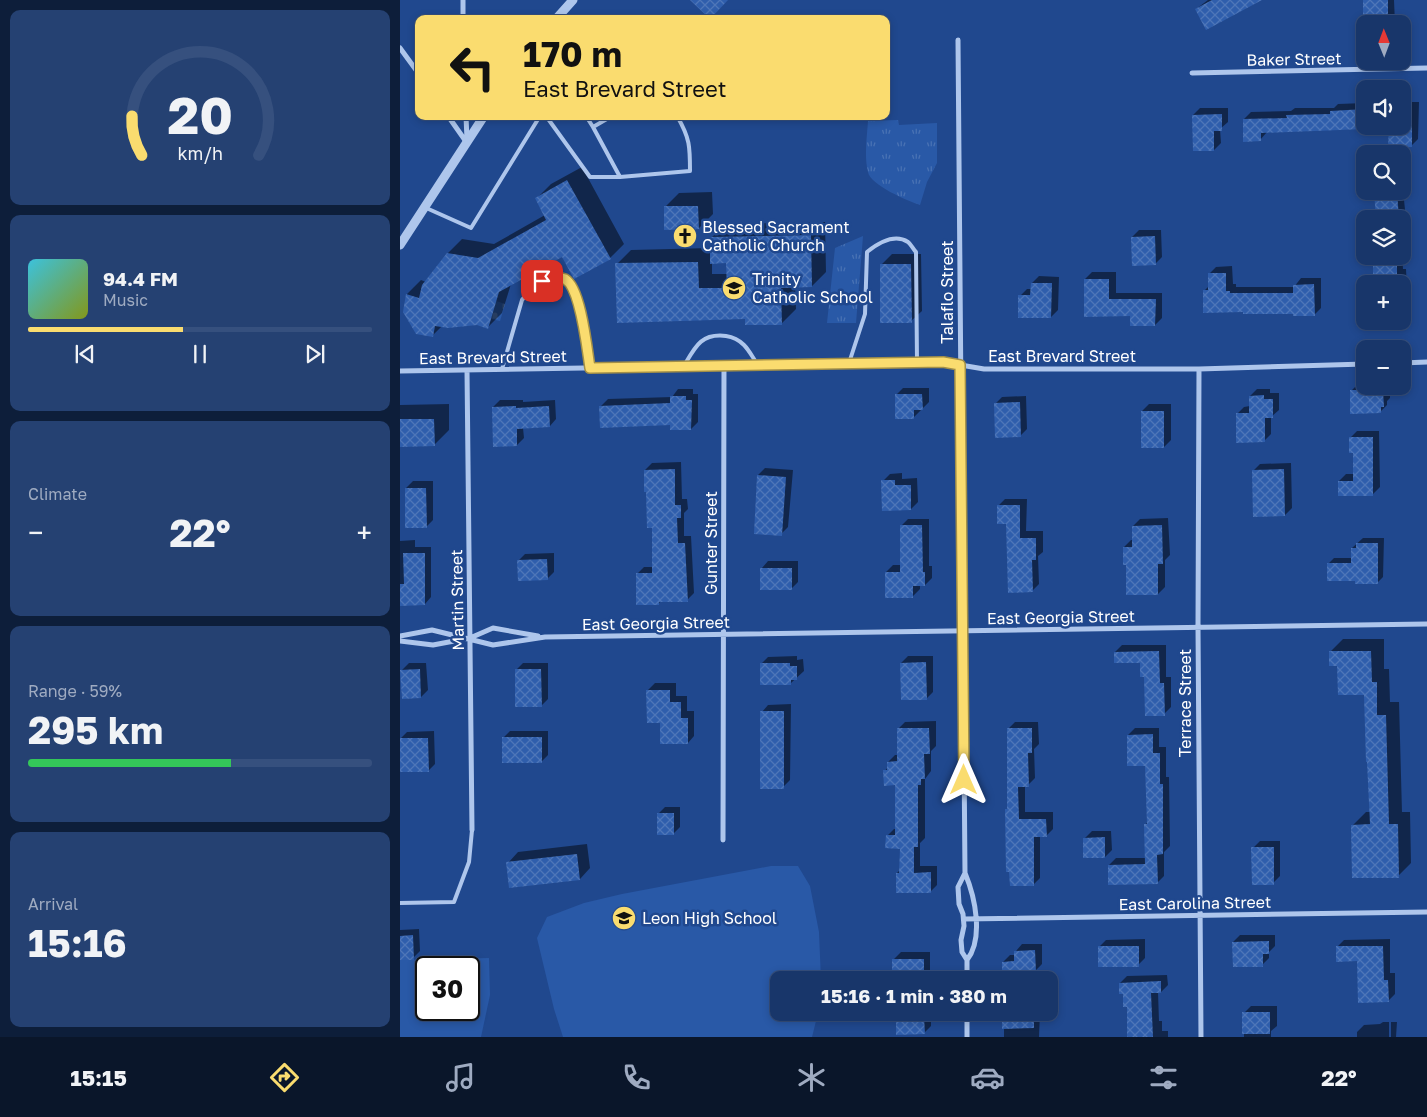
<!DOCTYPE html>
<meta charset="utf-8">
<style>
body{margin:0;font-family:"Golos Text",sans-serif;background:#254172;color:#f1f3f6;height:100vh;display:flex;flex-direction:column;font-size:19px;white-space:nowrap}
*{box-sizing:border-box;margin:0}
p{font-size:16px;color:#9fabc1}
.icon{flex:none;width:28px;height:28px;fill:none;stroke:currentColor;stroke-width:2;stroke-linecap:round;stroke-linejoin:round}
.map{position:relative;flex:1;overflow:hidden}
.side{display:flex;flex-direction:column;gap:10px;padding:10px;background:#0d1e3a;width:400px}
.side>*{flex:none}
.guide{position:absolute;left:15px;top:15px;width:475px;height:105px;border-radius:10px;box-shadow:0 2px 8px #0003,0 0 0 1px #36507e;background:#fadc6f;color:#111;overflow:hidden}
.needle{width:32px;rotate:359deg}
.fabs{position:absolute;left:956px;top:15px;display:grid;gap:10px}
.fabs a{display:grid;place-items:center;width:55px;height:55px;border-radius:10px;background:#18366a;box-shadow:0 2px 8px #0003,0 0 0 1px #36507e;font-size:25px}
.speed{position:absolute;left:15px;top:956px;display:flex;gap:10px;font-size:25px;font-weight:700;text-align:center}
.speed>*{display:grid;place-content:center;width:65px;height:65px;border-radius:50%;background:#18366a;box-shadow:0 2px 8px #0003,0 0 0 1px #36507e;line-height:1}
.speed .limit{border:2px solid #111;border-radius:8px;background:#fff;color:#111}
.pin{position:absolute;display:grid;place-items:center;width:42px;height:42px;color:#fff;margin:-21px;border-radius:10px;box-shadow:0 2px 8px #0006}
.me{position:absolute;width:55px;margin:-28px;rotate:0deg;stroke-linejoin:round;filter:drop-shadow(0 0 4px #0008)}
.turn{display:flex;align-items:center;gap:18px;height:105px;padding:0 25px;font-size:22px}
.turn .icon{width:65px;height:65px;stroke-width:2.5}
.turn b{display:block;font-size:35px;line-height:42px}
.big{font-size:38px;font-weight:700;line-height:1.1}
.side .widget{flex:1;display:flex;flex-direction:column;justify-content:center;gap:8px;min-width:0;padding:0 18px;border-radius:10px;background:#254172}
.side .dial{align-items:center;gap:0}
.dial svg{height:130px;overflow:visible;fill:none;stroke:#36507e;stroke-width:7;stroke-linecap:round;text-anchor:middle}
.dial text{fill:#f1f3f6;stroke:none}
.song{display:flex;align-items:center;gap:15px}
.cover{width:60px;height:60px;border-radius:8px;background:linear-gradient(135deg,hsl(190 70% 55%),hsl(70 70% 35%))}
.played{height:5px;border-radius:2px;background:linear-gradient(90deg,#fadc6f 45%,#36507e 45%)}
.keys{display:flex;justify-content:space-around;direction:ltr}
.heat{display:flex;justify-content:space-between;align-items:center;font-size:28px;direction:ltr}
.charge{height:8px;border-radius:4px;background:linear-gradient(90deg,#34c759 59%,#36507e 0)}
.trip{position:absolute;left:370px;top:971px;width:288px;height:50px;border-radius:10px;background:#18366a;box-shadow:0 2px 8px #0003,0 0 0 1px #36507e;font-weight:700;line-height:50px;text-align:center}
.menu{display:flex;height:80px;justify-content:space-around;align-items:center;background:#0a162a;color:#9fabc1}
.menu .icon{width:35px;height:35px}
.menu .current{color:#fadc6f}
.menu b{font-size:22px;color:#f1f3f6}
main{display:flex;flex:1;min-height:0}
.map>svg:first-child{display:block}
</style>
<main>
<section class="side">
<div class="widget dial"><svg viewBox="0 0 100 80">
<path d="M14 69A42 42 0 1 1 86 69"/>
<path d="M14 69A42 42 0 0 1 8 45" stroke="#fadc6f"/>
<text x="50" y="56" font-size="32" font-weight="700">20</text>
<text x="50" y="72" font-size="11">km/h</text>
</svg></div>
<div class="widget">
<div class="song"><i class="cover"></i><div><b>94.4 FM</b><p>Music</p></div></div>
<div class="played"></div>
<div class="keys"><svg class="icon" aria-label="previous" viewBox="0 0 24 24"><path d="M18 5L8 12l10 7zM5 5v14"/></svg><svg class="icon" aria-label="pause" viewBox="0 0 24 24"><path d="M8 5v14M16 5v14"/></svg><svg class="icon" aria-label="next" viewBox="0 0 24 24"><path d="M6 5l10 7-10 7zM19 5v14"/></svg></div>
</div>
<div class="widget"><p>Climate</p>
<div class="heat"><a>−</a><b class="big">22°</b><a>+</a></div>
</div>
<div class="widget"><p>Range · 59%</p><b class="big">295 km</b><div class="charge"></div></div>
<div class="widget"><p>Arrival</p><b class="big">15:16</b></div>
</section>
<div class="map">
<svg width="1027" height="1037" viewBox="0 0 1027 1037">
<defs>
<pattern id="cemetery-stones" width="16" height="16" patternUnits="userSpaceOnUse" patternTransform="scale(1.25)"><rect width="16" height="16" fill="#2959a7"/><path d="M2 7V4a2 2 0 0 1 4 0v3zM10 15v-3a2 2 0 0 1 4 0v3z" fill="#4972b4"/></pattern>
<pattern id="park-tufts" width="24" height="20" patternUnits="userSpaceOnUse" patternTransform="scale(1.25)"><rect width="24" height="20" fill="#2959a7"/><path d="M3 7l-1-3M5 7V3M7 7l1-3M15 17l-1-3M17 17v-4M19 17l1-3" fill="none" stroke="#4972b4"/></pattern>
<pattern id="building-cross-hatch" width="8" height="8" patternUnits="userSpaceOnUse" patternTransform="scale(1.25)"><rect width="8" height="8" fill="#2f5eac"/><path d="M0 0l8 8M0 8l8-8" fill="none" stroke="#4e76b8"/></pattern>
</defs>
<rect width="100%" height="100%" fill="#20488e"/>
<path fill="#2959a7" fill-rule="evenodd" d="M371,866H398L410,886L419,932L421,980H379V1012L418,1013L412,1037H163L154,1009L137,938L147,917L184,903L222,894Z
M89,958L90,995L81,1037H0V960ZM26,968H69V1010H26Z"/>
<path fill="url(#cemetery-stones)" d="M96,301L105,304L100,321L91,319Z"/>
<path fill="url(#park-tufts)" d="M498,120L499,125L537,123V163L527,182L520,205C508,201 470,185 468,172C464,156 467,137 468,121Z
M463,236L456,323H427L435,248Z"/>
<path fill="#0007" fill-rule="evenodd" d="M808,0H859L796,9Z
M965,0H994L995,24H965L964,34Z
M1002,102H1019L1018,139L1011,146L990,127L867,132L860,140L844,119L851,112L891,111L895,108H934L938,104L965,103V126H1002Z
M800,108H828V122L820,129L821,143L814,150L793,115Z
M182,167L224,244L210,258L162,256L111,284L102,313L88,327L77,324L42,326L32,336L5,311L7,294L21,280L26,282L48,253L62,239L94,244L145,215L137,198L151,184Z
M1002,181L1006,219L1002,222V219H977L976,191H1002Z
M312,192L313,214L299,228L265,207L279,193Z
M425,222L426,272L412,286H395L396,309L382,323L346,317L217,264L231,250L311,248V238L326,224ZM312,262H327L328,274H312Z
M739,230H761L762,257L755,264L732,237Z
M1002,251L1003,269H1006L1007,290H1011V305L1004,312H1002V284H975L974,258L976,256H1002Z
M492,254H521L522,311L511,321L481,265Z
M832,266L833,284H836V287H894L901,278H921V308L914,315L895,313L804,291L809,286V274L816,267Z
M692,272H716V293H762V318L755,325L731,315H685V279Z
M639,276L659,277L658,310L651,317L620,296L627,289H632V283Z
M958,384H965V386H990V398L987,401V405L980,412L951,391Z
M503,388H529V402L514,417L496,395Z
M278,389H293V394H298V422L291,429L201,406L208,399L272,397Z
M857,389H870V393H879V410L871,417V434L864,441L837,414L844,407L850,406V396Z
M626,396L627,429L620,436L595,404L602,397Z
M100,400H123V402L155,400L156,419L150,426L123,428L124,438L117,445L93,407Z
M49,404V430L34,445L0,446V405Z
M749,404H771V440L764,447L742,411Z
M957,431H979L980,487L973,494L939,481L946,474H954V451L950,438Z
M281,462L282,499H287L288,509L284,513V536H291L294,593L287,600H262L258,604L237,574L244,567H253V527L245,470L252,463Z
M891,463L892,508L885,515L853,471L860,464Z
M365,468L393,470L388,527L381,534L358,475Z
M502,473V479L517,478L518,502L511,509L483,481L490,474Z
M13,481H33V520L26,527L6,488Z
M605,499H627L626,531H643V552L638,556L639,584L632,591L607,523L598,506Z
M768,518L770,555L765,560V587L758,594L727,563L724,547L731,540H733V526L740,519Z
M508,519H529V566H532V578L525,585H520V589L513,596L486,572L493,565H501V526Z
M963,538H984L983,577L977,583L928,564L934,558H952V548Z
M15,540V547H31V597L25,604H0V541Z
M154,553V572L147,579L118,561L125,554Z
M368,561H398V582L391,589L362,568Z
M943,639H984V669H989L990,702H999L1002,812H1010L1011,863L998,876L953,825L966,812H970L966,694L939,665L930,652Z
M722,645H766V677H771V707L764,714L741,662L715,652Z
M397,656V660L403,659L404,671L391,683L361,664L368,657Z
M508,656H533V692L526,699L501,663Z
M9,663H26L28,690L21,697L2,670Z
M123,663H148V699L141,706L116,670Z
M255,683H276V696H287V711H294V736L288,743L261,722L248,690Z
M391,704L390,780L383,787L362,712L368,705Z
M536,721V746L531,751V771L525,779V838L520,843V866H537V885L530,892L497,873L501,869V848L487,836L494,829H496L497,784L485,771L488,767V762L495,755H499L498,729L505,722Z
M615,722H638L639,744L634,749L635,778L628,785L625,786V812H653V829L646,836H640V878L633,885L606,810L608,808V729Z
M735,728H759V747H766V777H769L770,846L764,852V876L757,883L709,865L716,858H746V824L748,822L747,764L728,735Z
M34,731L35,764L28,771L0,739L7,732Z
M110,731H148V755L141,762L103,738Z
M265,807H280V827L273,834L258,814Z
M692,831H711L712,850L705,857L685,838Z
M860,841H880V876L873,883L853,848Z
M187,844L190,868L180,879L108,863L118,852Z
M19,929L20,951L13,958L0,959V930Z
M840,935H875V946L869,952V958L862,965L833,942Z
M745,939V958L738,965L699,947L706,940Z
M990,939V973H995V994L988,1001L958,960L937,947L944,940Z
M622,944H642V964L635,971V980H603V962L610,955H616V951Z
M501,952H530V980H498V970L494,959Z
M767,975L768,985L761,992H758L759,1021H762V1031H768V1037H729L728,1005L720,983L727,976Z
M851,1006H877V1026L871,1031V1037H844V1013Z
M502,1012H531V1026L524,1033L497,1017Z
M604,1012H640L639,1037H604Z
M983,1022H997L996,1037H991V1022H989V1037H957V1032L964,1025L980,1024Z"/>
<path fill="url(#building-cross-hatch)" d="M290,0H328L310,19Z
M812,0H862L806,30L795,9Z
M963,0H988V24H963Z
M965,109V129L861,133V141L843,142V119L887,118L886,115L930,114V111Z
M822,114V131H814V151H793L792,115Z
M989,126H1012V147H988Z
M167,180L211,259L174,279L162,257L99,292L88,329L77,325L48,328L35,326L33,337L16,334L3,312L6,294L19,298L22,285L47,253L78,258L146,220L135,198Z
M974,191H997L999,219H976Z
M264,206H298L299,229L264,230Z
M411,235L412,287L381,288L382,325H345V319L217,323L215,263L298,262L299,288H327L326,263L310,264V237Z
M755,236L756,265L732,266L731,237Z
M997,257V284H973V258Z
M480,264H511L512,323H480Z
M808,273H826V291H830V293H893V285L914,284L915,316H893V314H843V312L803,313V290H808Z
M684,279H709V299H756L755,326H730V316L684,317Z
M631,283H652L651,318H618V295H630Z
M950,390H983L984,407H981V413L950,414Z
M495,394H522L523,410H514V419H495Z
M864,395V399H873V418H865V442L836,443V413H849V396Z
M270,396H286V400H292L291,430H270V425L200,428L199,406L270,403Z
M620,402L621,437L595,438L594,403Z
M116,406V408L149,406L150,427L117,429V446L93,447L92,407Z
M741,411H764V448H741Z
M0,419H34L35,446L0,447Z
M949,437H973V496H938V481H953V453H949Z
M275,469V505H281V518H277L278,543H285L288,602H259V605H236V573H252V528H247L246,492H244V470Z
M884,469L885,516L853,517L852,470Z
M357,475L386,477L382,536L354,534Z
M481,480H495V485H511V510L482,511Z
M5,488H26L27,528H5Z
M597,505H620V538H636V560H632L633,592L608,593L606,524H597Z
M500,525H522L523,572H525V586H513V598H485V572H500Z
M762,525L763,564H758V595H726V565H723V547H732V526Z
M956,543H978V584H955V581H927V563H951V548H956Z
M3,553H25V605L0,606V584H4Z
M147,559L148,580L118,581L117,560Z
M360,568H392V590H360Z
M759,651L760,683H764L765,716H745L744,677H740V663H714V652Z
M929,651H971L972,682H977V715H986L989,824H998L999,878H952L951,825L970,824L967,762H966L964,695H938L937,666H929Z
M526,662L527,700H501L500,663Z
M360,663H390V666H397V680H391V685H360Z
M20,669L21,698L2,699L0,670Z
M115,669H141L142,707H115Z
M246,690H270V702H281V718H288V744H260V723H247Z
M360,711H384V789H360Z
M497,728H529L530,754H524L525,779H521V785H518V847H514V873L531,872V893H496V873H499L500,849L485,848L486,835H495V785L484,786L483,770H487V762L497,761Z
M607,728H632V753H628L629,787H618L619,819H646L647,837H634V886H610L609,872H606L605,809H607Z
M753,734V753H760V784H763V854L757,855L758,884L708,885V865L745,864L744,824H747L745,766H727V735Z
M102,737H142V763H102Z
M0,738H28L29,772H0Z
M257,813H274V835H257Z
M705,837V858H683V838Z
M851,847H874V885H852Z
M177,854L180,880L109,888L106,862Z
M13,935L14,960H0V936Z
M869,941V954H863V967H833L832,942Z
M698,946H739V967H698Z
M936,946H983L984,980H988L989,1002L958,1003L957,961L936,962Z
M635,950L636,972L628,973L629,980H602V962L614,961V951Z
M492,959H524V980H497V971H492Z
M761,981V993H751L753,1037H727V1007H723V994H719V983Z
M602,1012H634V1028L602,1029Z
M842,1012H870V1034H842Z
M496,1016H524L525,1034L496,1035Z"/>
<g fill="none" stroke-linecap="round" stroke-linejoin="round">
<path stroke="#aec6ec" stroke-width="4" d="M146,116L190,177H220L290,171C290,147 290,138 277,116
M186,116L193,127L220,177
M193,127L212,116
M24,207L71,228L140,116
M449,363L465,314L467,252C477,244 494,233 508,242C511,244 513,249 516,252L517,362
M284,366C295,347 301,333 326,336C333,337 339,340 344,345C349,350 353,358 358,365
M102,369L122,300C129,290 137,282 149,279C158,276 168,279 173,287C182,302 187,348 190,368
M0,903L54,902L69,862L72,830"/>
<path stroke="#aec6ec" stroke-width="5" d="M63,0V19
M558,40L565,873C575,897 584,938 567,960
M0,48L19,74
M792,73L1027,68
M48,116L67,143
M66,116L67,140
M1002,363L1027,362
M799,369L798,627L801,1037
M67,370L72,830
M0,371L543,362L584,369H799L965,364
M0,636L32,630L93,645L145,637L1027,624
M0,641L33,645L70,638L93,628L138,636
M323,840L324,365
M565,873L558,887L559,904L563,914L564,926L561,940L562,952L567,960V980
M564,919L1027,912
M567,1012V1037"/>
<path stroke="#aec6ec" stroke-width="9" d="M156,19L173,0
M0,245L84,116"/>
</g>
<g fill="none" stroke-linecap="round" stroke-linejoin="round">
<g stroke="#a28f48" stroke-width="12">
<path id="route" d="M142,281C149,279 158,276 165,279C181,288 187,349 190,368L543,362L560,365L564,780"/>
</g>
<use href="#route" stroke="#fadc6f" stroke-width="9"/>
</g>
<defs>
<g id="church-disc" transform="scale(1.25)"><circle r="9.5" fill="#fadc6f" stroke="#20488e"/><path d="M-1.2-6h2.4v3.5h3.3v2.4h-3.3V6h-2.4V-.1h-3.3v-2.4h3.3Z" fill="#111"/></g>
<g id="school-disc" transform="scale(1.25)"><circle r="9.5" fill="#fadc6f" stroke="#20488e"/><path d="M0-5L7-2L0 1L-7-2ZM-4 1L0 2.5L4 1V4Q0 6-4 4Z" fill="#111"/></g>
</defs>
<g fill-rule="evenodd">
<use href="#church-disc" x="285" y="236"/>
<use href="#school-disc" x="334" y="288"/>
<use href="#school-disc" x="224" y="918"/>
</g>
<g text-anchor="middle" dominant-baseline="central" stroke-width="5" stroke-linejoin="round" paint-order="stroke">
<g font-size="16" fill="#fff" stroke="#20488e">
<text transform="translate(894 59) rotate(-1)">Baker Street</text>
<text transform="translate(547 292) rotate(-90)">Talaflo Street</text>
<text x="662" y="356">East Brevard Street</text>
<text transform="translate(93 357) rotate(-1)">East Brevard Street</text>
<text transform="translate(311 543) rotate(-90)">Gunter Street</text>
<text transform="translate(57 600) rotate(-91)">Martin Street</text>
<text transform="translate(661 617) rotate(-1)">East Georgia Street</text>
<text transform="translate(256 623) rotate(-1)">East Georgia Street</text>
<text transform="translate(785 703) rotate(-90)">Terrace Street</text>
<text transform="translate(795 903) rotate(-1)">East Carolina Street</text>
</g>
<g font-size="16" fill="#fff" stroke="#20488e" text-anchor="start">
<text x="302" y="227">Blessed Sacrament<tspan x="302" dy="18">Catholic Church</tspan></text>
<text x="352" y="279">Trinity<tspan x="352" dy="18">Catholic School</tspan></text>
<text x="242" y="918">Leon High School</text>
</g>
</g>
</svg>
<div class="fabs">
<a><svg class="needle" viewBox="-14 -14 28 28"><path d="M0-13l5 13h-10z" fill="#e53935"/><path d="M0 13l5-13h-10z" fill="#9fabc1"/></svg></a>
<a><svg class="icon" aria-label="sound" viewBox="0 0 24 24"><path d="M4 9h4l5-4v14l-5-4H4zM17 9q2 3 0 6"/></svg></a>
<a><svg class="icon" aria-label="search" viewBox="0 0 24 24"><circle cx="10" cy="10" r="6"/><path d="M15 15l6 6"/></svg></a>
<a><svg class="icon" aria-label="layers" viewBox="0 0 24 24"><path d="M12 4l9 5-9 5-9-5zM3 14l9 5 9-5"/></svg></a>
<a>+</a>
<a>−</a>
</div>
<div class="speed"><div class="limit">30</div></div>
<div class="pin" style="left:142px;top:281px;background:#d93025"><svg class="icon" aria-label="arrive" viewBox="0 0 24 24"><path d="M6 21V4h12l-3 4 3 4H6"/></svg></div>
<svg class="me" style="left:564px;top:780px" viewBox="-20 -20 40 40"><path d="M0-17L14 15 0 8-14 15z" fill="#fadc6f" stroke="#fff" stroke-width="4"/></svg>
<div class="trip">15:16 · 1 min · 380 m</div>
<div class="guide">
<div class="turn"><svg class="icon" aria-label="left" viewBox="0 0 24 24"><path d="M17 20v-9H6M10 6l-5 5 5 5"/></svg><div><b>170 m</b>East Brevard Street</div></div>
</div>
</div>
</main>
<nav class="menu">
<b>15:15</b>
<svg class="icon current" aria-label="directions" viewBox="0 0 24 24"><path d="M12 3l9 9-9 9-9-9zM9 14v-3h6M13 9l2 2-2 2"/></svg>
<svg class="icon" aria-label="music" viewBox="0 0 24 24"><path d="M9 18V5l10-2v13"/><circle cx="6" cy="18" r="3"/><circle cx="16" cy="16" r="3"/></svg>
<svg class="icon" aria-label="phone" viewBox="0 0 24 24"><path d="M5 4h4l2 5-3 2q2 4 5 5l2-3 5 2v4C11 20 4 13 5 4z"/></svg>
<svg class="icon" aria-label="climate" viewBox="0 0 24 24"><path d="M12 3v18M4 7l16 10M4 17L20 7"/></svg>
<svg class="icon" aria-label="car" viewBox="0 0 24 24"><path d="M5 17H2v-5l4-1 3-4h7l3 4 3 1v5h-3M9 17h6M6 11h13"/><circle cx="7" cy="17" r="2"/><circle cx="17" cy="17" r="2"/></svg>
<svg class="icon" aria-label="filters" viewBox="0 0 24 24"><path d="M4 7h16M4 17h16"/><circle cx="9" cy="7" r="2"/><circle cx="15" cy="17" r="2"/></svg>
<b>22°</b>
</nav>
